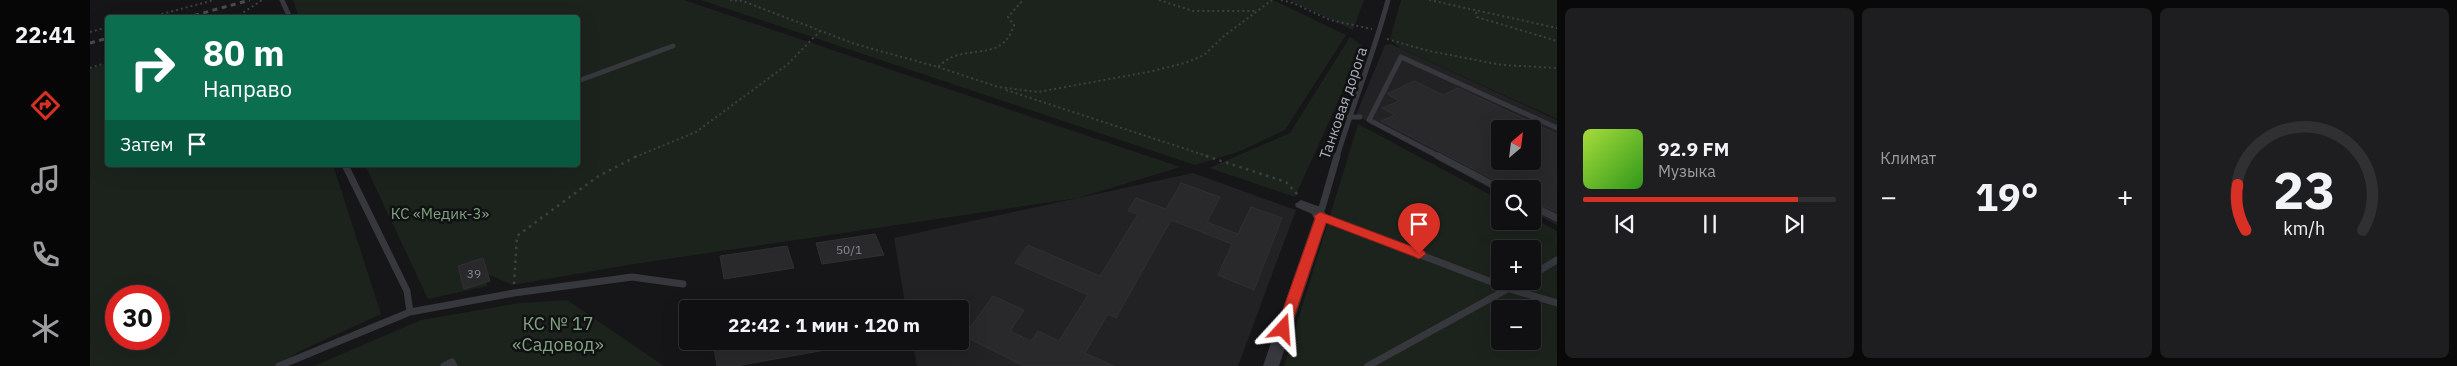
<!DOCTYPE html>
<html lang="ru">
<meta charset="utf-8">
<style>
body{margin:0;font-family:"IBM Plex Sans",sans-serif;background:#1e1e20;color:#f1f3f6;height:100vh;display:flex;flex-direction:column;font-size:19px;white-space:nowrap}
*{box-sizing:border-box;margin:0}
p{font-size:16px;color:#9c9d9f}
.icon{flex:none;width:28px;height:28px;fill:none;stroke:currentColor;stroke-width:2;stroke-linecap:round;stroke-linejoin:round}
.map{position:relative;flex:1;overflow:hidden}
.panel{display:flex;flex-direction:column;gap:8px;padding:8px;background:#09090a;width:900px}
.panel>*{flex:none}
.guide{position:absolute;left:15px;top:15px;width:475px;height:152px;border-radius:5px;box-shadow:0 5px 20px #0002,0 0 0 1px #303032;background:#0b6e4f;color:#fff;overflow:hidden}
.needle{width:32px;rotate:28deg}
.tools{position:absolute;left:1401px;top:120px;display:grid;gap:10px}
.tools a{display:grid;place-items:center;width:50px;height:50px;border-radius:5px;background:#101012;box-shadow:0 5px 20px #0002,0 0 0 1px #303032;font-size:25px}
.speed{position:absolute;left:15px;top:285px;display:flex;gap:10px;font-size:25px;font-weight:700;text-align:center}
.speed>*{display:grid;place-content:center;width:65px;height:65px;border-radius:50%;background:#101012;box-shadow:0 5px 20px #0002,0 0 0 1px #303032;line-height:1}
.speed .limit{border:8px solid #d22;background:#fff;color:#111}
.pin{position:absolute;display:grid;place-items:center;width:42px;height:42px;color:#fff;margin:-51px -21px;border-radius:50% 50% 50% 0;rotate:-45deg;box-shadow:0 0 5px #0007}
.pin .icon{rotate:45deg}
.me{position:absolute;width:55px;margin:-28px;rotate:19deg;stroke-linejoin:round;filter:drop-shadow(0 0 4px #0008)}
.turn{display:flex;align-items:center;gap:18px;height:105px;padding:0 15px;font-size:22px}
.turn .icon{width:65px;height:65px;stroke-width:2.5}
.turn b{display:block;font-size:35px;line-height:42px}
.then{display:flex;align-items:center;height:48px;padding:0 15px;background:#0003;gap:10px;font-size:19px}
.big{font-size:38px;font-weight:700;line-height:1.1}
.panel .widget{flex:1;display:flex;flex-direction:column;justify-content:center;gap:8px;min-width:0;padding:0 18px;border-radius:8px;background:#1e1e20}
.panel .dial{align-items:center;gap:0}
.dial svg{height:130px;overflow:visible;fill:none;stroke:#303032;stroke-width:7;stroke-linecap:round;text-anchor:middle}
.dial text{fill:#f1f3f6;stroke:none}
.song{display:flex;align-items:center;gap:15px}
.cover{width:60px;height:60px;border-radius:8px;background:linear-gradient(135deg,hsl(80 70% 55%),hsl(110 70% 35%))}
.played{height:5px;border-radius:2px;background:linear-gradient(90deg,#d93025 85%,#303032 85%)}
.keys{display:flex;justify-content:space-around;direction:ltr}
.heat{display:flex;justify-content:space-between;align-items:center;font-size:28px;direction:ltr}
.panel .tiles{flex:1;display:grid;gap:8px;grid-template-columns:repeat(3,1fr)}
.trip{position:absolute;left:589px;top:300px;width:290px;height:50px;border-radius:5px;background:#101012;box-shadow:0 5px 20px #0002,0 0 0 1px #303032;font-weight:700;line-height:50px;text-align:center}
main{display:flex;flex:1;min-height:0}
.tabs{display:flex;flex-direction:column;width:90px;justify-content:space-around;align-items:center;background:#060607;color:#9c9d9f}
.tabs .icon{width:35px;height:35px}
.tabs .selected{color:#d93025}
.tabs b{font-size:22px;color:#f1f3f6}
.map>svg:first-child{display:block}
</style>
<main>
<nav class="tabs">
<b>22:41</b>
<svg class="icon selected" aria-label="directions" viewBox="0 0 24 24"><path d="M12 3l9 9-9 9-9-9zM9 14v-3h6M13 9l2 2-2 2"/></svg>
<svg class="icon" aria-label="music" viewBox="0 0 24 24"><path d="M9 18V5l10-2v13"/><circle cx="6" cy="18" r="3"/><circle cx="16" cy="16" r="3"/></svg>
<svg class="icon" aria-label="phone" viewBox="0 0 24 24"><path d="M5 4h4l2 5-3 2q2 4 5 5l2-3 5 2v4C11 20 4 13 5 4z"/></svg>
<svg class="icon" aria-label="climate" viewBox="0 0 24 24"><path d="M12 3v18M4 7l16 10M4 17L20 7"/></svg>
</nav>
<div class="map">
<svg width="1467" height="366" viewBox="0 0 1467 366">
<rect width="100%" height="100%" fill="#161618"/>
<path fill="#222225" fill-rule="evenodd" d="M1301,44L1467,120V225L1443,212L1442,189H1410V194L1266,115L1295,45ZM1410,129H1442V161H1410Z
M1103,173L1206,210L1148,366H827L822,341H870V309H816L804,238Z"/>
<path fill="#1c231d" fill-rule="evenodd" d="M203,0H594L1090,167L988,198L544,264L422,285L395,273L397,286L338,299L275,165H488V18L209,17Z
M611,0H1183L1256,35L1195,130L1148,152L1105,165Z
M1199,0H1274L1263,30Z
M1311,0H1467V119L1310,48L1300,39Z
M1260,37L1273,46L1205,197L1119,168L1200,133Z
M17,63L18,165H243L291,314L208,352L189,366H0V69ZM26,296H69V339H26Z
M1268,124L1410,200V221H1442L1443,218L1467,231V366H1194ZM1410,249H1442V281H1410ZM1410,309H1442V341H1410Z
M477,300L574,366H224L331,320L430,303Z"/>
<path fill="#29292c" stroke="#303034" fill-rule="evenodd" d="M1324,81L1353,95L1368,88L1467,134V212L1442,201V189H1418L1413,184L1291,121L1305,115L1292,108L1309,101L1297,94ZM1410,129H1442V161H1410Z
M1091,183L1130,197L1117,222L1148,234L1161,207L1192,218L1164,290L1128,275L1142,244L1081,220L1026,318L1018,314L995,353L1024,366H934L874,336L903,296L934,310L920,331L941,341L948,331L969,341L998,295L925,263L938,245L1010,276L1048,214L1038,211L1046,198L1076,209Z
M785,234L794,255L732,264L726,243Z
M697,246L704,268L634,279L630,256Z
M393,258L400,281L374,289L368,266Z
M623,341H752V347L646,366H627Z"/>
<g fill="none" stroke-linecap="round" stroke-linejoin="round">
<path stroke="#3d3f44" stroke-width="2" stroke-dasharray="2 3" stroke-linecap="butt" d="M640,0L651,1
M650,0L765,44L848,67C853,63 858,58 865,56C890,48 914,57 924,25L918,17L933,0
M1069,0L1103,11H1166
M1191,0L1203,3L1240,20L1282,29
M1339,0L1467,28
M1386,12L1387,17L1467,41
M57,18L124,0
M145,18L172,0
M0,32L18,27
M1297,39L1339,51L1412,65L1467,68
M848,67L908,87L948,92L1058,72L1095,63L1114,55L1134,36L1182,0
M0,68L18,62
M916,90L1120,157
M545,157L606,132L698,64L730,31"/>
<path stroke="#3d3f44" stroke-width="2.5" stroke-dasharray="2.5 4.5" stroke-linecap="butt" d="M1116,156L1196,182L1208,195
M424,284L427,236L507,177L547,156"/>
<path stroke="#37383d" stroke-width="5" d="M192,0L200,18
M488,81L583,46
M1259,117H1270
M1247,157C1263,104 1284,53 1298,0
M1350,157L1279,120L1311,57L1467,128"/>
<path stroke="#37383d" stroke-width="7" d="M1348,156L1411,189
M255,165L317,291L320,312
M1442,206L1467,218
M1228,211L1232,208L1247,156
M1231,217L1420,289L1467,303
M1442,275L1467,260
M189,366L320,312L424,293L542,277L593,284
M354,366L362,362L364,366
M1278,366L1432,281"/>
<path fill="#37383d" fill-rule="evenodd" d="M1211,200L1233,208L1238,219L1189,366H1173L1224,219L1222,214L1206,207L1205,204Z"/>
<path stroke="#4a4c52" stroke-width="3" stroke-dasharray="5 4.5" stroke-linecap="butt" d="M95,18L160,0
M0,43L18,38"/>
</g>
<path fill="#d93025" stroke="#8d1f18" d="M1230,212L1334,251L1336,254L1329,259L1325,257L1236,223L1200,329L1198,333H1188L1186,329L1225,219L1224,216Z"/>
<g text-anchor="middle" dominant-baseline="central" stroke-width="5" stroke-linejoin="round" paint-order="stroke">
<g font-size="12" fill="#888b94">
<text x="759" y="249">50/1</text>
<text x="384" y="273">39</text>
</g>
<g font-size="15" fill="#a8adb8" stroke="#111113">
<text transform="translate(1253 103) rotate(-71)">Танковая дорога</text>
</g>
<g font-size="15" fill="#7fa381" stroke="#111113">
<text x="350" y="213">КС «Медик-3»</text>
</g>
<g font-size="18" fill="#7fa381" stroke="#111113">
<text x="468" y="323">КС № 17<tspan x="468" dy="21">«Садовод»</tspan></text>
</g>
</g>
</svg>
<div class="tools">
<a><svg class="needle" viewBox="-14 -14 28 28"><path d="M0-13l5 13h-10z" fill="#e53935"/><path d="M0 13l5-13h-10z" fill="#9c9d9f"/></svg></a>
<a><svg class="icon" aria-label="search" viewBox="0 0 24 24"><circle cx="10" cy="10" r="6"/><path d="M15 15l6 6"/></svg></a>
<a>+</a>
<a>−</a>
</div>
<div class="speed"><div class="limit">30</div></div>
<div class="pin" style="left:1329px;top:254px;background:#d93025"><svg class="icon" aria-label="arrive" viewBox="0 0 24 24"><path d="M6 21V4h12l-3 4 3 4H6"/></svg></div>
<svg class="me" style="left:1193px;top:329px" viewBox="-20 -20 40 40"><path d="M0-17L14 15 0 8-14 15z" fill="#d93025" stroke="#fff" stroke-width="4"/></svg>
<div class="trip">22:42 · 1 мин · 120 m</div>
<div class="guide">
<div class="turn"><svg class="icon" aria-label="right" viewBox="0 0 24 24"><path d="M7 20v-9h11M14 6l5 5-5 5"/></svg><div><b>80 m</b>Направо</div></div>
<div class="then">Затем<svg class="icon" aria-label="arrive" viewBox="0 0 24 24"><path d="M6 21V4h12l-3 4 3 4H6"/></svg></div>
</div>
</div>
<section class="panel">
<div class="tiles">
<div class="widget">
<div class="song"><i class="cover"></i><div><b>92.9 FM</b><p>Музыка</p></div></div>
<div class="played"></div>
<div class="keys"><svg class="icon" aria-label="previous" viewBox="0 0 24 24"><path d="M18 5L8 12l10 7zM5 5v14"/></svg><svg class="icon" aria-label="pause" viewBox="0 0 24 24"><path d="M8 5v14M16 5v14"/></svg><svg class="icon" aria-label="next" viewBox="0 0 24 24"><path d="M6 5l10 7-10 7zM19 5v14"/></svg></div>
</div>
<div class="widget"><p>Климат</p>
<div class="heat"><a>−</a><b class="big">19°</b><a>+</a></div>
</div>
<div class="widget dial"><svg viewBox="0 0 100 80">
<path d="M14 69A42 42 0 1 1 86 69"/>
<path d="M14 69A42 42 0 0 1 9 41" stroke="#d93025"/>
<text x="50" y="56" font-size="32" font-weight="700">23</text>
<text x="50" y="72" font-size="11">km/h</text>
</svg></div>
</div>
</section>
</main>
